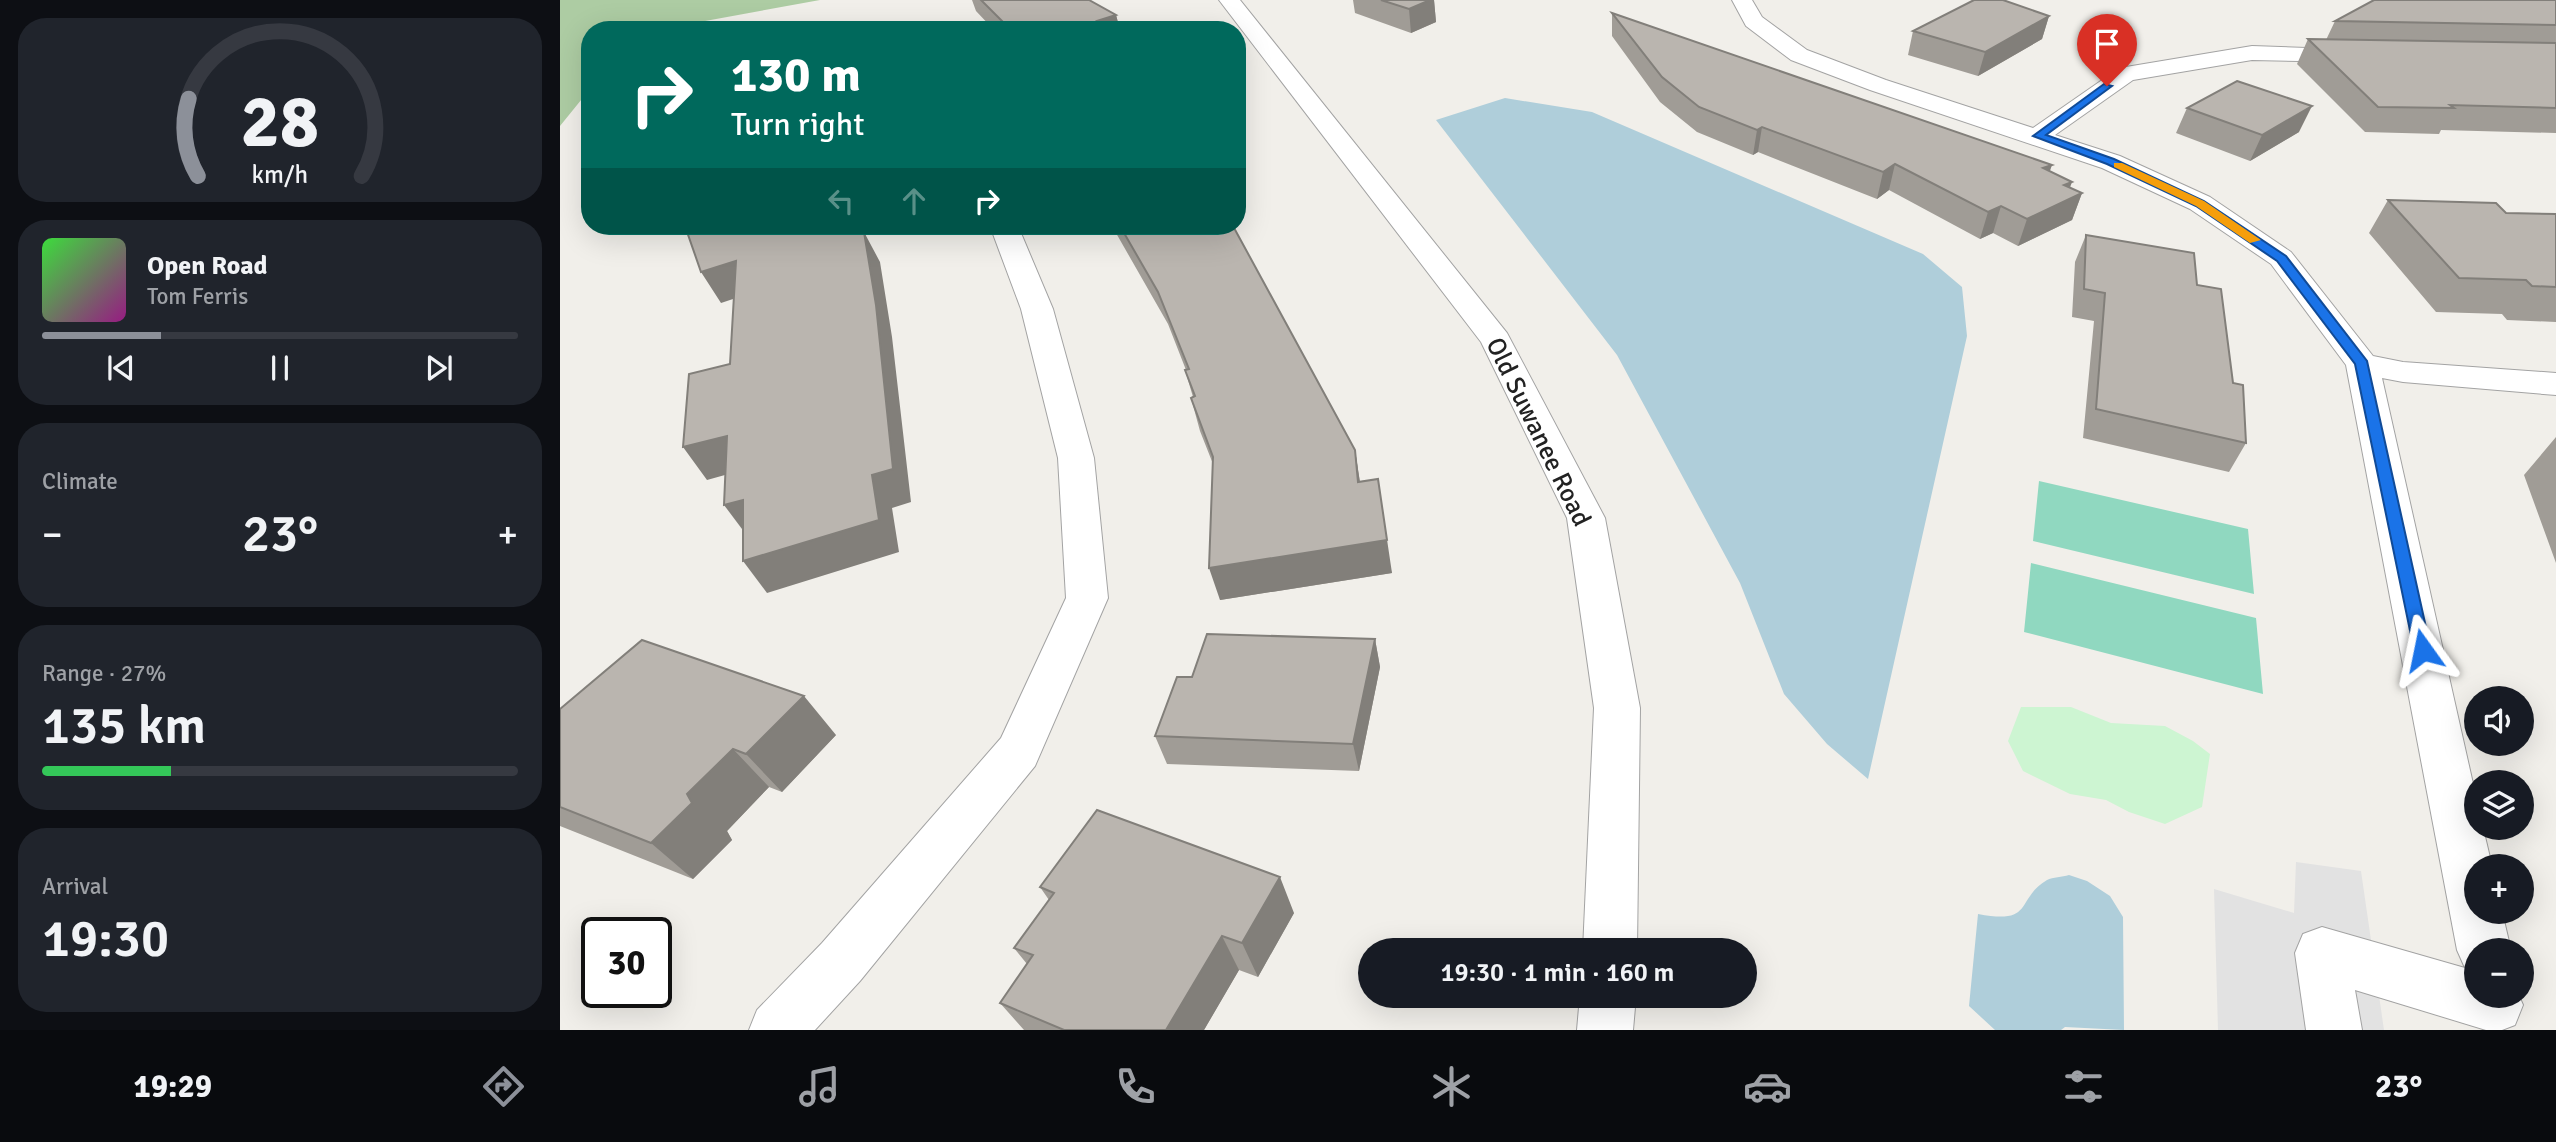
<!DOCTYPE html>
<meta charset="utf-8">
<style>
body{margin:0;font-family:Signika,sans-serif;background:#20242c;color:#f1f3f6;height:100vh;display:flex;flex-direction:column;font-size:26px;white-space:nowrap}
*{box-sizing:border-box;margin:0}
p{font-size:23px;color:#9ea1a6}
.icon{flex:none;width:38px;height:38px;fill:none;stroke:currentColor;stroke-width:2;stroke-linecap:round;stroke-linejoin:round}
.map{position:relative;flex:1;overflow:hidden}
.side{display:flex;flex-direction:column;gap:18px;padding:18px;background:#0d0f14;width:560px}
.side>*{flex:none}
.hud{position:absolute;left:21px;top:21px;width:665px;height:214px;border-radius:28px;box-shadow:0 7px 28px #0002;background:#00695c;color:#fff;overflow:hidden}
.buttons{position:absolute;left:1904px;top:686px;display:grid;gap:14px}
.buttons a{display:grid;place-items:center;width:70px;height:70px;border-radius:50%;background:#171b24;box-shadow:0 7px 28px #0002;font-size:35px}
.speed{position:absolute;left:21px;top:917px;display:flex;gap:14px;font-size:35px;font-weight:700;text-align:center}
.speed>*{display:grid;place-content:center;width:91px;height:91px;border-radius:50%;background:#171b24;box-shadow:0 7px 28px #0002;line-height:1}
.speed .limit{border:4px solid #111;border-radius:10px;background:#fff;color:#111}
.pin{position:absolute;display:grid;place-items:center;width:60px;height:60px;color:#fff;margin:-72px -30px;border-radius:50% 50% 50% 0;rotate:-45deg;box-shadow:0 0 7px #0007}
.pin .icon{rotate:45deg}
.me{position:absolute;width:77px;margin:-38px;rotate:348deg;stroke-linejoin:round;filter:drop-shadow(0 0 5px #0008)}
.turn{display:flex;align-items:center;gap:24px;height:147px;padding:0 35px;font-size:32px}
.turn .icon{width:91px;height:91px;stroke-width:2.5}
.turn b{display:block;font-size:49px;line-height:60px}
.lanes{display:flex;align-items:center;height:66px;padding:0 35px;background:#0003;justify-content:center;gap:35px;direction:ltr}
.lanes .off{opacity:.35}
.big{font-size:52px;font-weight:600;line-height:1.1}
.side .widget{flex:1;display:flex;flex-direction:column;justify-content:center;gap:10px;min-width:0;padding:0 24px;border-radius:28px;background:#20242c}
.side .dial{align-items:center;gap:0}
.dial svg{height:182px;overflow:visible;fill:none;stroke:#363941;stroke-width:7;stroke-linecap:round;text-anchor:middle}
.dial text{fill:#f1f3f6;stroke:none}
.song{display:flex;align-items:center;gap:21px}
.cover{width:84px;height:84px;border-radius:10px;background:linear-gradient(135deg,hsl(120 70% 55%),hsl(310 70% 35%))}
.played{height:7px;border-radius:4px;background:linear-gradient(90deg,#8c9099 25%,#363941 25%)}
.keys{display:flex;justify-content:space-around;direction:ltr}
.heat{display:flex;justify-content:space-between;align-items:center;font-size:38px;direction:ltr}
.charge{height:10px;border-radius:5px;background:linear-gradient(90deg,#34c759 27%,#363941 0)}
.trip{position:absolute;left:798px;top:938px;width:399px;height:70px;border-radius:35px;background:#171b24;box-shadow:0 7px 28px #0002;font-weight:600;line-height:70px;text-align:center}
.dock{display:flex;height:112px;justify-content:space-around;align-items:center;background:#090b0e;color:#9ea1a6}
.dock .icon{width:49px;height:49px}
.dock .on{color:#8c9099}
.dock b{font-size:32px;color:#f1f3f6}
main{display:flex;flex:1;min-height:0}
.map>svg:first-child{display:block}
</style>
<main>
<section class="side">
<div class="widget dial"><svg viewBox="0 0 100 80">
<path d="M14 69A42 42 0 1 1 86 69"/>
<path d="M14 69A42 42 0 0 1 10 35" stroke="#8c9099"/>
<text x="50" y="56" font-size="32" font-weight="700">28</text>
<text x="50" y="72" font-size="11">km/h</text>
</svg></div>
<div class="widget">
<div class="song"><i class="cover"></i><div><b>Open Road</b><p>Tom Ferris</p></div></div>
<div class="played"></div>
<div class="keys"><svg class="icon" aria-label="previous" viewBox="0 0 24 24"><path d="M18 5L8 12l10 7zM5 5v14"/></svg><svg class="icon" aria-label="pause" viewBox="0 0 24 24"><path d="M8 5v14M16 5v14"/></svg><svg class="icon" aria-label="next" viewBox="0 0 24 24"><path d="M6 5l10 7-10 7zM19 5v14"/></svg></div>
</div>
<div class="widget"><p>Climate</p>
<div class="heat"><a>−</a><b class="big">23°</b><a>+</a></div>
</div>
<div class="widget"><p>Range · 27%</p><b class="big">135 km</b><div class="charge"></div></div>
<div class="widget"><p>Arrival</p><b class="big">19:30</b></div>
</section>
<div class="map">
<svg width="1996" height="1030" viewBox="0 0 1996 1030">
<rect width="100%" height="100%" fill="#f1efea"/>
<path fill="#adcca3" d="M0,0H260L96,30H30V89L0,126Z"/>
<path fill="#cdf5d2" d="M1461,707H1511L1551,723L1605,726L1633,741L1650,754L1642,807L1605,824L1569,812L1546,800L1510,794L1463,771L1448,741Z"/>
<path fill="#90d8c0" d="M1479,481L1688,529L1694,594L1473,541Z
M1471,563L1696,618L1703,694L1464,632Z"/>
<path fill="#e2e2e2" d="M1736,862L1801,871L1824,1030H1658L1654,889L1734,913Z"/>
<path fill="#afceda" d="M945,98L1032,112L1363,254L1402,287L1407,336L1308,779L1267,744L1224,694L1180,583L1057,355L876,120Z
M1509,875L1527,881L1550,896L1563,917L1564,1030L1505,1027L1501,1030H1435L1409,1006L1418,914C1475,925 1455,899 1487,880C1493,877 1502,877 1509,875Z"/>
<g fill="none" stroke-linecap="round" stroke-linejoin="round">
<g stroke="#a3a3a3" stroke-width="2">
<path id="minor" d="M659,0H680L947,333L1045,518L1080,708L1077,950H1023L1034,708L1007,518L921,342Z
M1172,0H1192L1202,17L1247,50L1326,80L1473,128L1558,69L1566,67L1692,46L1802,50L1805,55L1802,60L1794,62L1692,60L1573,80L1495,135L1560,156L1650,197L1731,252L1813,356L1843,362L1996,373V395L1843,382L1822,378L1916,797V828H1923L1932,866H1916V912H1942L1951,950H1916V996H1959L1963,1005L1955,1025L1942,1030H1926L1795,990L1802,1030H1746L1735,953L1743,934L1762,927L1905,968L1897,950L1786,365L1711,264L1630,209L1542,168L1310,90L1231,60L1186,26Z
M430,226H458L493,309L534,458L548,598L475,766L300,981L255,1030H189L197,1010L262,943L441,738L506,598L498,458L461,309Z
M1020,996H1076L1073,1030H1017Z"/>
</g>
<use href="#minor" fill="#fff" fill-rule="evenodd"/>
</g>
<path fill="#a09c96" d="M412,0H529L556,15L560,30H434L416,11Z
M793,0H874L876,22L851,33L795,13Z
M1996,0V133L1881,130L1879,134L1805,132L1737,64L1748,39L1766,40L1775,21Z
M1052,13L1489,171L1509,188L1522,193L1512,220L1458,246L1433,233L1420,239L1329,190L1317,199L1198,152L1193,155L1137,132L1100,102L1052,36Z
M1489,16L1482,39L1418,76L1348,55L1353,31Z
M1627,108L1739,132L1690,161L1616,133Z
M1828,200L1946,213L1996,214V322L1947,320L1942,314L1876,312L1809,233Z
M552,226H673L795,450L800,482L832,573L660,600L653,464L640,431L631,398L633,397L625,370H626L608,324Z
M1526,235L1637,285L1673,383L1686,443L1669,472L1523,438L1534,321L1512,317L1515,262Z
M1996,437V563L1964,475Z
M815,639L820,667L799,771L607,764L595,736Z
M0,709L276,735L222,792L209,787L167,831L172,840L133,879L0,826Z
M480,887L734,913L698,977L679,970L644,1030H464L440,1003L467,964L454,948L489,900Z"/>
<path fill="#827f7a" d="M870,0H874L876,22L851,33L849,9Z
M556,15L560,30H540L537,21Z
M1489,16L1482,39L1418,76L1425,52Z
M1752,106L1739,132L1690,161L1702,135Z
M1202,127L1198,152L1193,155L1197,130Z
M1335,164L1329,190L1317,199L1323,172Z
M1492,165L1483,191V168Z
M1512,182L1505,201L1522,193L1512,220L1458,246L1467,219L1504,185Z
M1441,206L1433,233L1420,239L1428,212Z
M304,232L320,262L332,337L351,502L332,508L339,552L207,593L183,561L312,475Z
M176,261L194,292L161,303L141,272Z
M167,436L190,468L147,480L123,447Z
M795,450L800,483L798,482Z
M818,479L832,573L660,600L649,568Z
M183,500L188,537L164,505Z
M815,639L820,667L799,771L793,744Z
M244,696L276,735L222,792L186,754Z
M173,749L209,787L167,831L172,840L133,879L91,843L127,794Z
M720,877L734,913L698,977L682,943Z
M662,936L679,970L644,1030H606Z"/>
<path fill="#bab5af" stroke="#827f7a" stroke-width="2" d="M421,0H529L556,15L537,21L547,30H451Z
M821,0H870L849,9Z
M1414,0H1443L1489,16L1425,52L1353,31Z
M1814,0H1996V25L1775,21Z
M1052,13L1492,165L1483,168L1512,182L1504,185L1522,193L1467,219L1441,206L1428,212L1335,164L1323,172L1202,127L1197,130L1139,107L1102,77Z
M1748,39L1996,43V108L1890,105L1894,108L1818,107Z
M1677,81L1752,106L1702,135L1627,108Z
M1828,200L1936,203L1946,213L1996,214V287L1972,286L1966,280L1899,278Z
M125,226H301L304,232L316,305L333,469L312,475L319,520L183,561V500L164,505L167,436L123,447L129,374L170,364L176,261L141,272Z
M560,226H673L795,450L798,482L818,479L827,540L649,568L653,457L631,398L635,396L625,370L629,369L598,292Z
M1526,235L1634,253L1637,285L1661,289L1673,383L1683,385L1686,443L1536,409L1545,293L1524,289Z
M647,634L815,639L793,744L595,736L617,677H632Z
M82,640L244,696L186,754L173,749L127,794L132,803L91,843L0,807V709Z
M537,810L720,877L682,943L662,936L606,1030H504L440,1003L473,955L454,948L494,893L480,887Z"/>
<path fill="#1a73e8" stroke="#114b97" stroke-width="2" d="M1544,84L1552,86L1486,135L1554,159L1644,201L1726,256L1807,361L1871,650L1869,655H1856L1854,650L1795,364L1717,261L1636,206L1547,164L1473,136Z"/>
<path fill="#f59e0b" d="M1554,163H1562L1644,201L1701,240L1690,243L1636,206L1554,167Z"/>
<g text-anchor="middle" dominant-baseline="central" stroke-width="6" stroke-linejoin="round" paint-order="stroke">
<g font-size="26" fill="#222" stroke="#fff">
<text transform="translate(978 432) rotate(64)">Old Suwanee Road</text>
</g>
</g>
</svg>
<div class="buttons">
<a><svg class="icon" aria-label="sound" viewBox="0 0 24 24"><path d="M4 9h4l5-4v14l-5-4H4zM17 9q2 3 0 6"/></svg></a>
<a><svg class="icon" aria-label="layers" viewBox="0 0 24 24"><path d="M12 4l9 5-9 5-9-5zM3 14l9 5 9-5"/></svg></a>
<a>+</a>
<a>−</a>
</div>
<div class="speed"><div class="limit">30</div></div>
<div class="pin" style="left:1547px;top:86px;background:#d93025"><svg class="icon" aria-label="arrive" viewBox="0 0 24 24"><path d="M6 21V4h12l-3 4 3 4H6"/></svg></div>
<svg class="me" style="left:1863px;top:650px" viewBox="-20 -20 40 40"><path d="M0-17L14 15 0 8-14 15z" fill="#1a73e8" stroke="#fff" stroke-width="4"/></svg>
<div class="trip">19:30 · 1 min · 160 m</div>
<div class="hud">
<div class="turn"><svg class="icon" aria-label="right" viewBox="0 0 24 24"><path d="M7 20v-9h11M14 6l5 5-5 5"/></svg><div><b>130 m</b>Turn right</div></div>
<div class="lanes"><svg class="icon off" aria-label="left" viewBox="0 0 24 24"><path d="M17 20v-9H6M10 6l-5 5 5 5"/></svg><svg class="icon off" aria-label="ahead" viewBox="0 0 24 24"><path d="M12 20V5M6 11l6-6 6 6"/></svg><svg class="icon" aria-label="right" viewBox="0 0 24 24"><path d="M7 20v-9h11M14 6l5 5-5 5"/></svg></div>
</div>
</div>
</main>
<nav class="dock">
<b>19:29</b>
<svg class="icon on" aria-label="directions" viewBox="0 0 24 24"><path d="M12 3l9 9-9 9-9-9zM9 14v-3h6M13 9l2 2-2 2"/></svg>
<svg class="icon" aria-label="music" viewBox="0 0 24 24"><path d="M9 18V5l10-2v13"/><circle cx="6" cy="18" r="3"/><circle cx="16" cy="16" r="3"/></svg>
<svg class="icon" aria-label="phone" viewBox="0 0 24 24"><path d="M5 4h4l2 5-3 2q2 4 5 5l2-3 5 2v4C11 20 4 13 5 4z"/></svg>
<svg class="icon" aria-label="climate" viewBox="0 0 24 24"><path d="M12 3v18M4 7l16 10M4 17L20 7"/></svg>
<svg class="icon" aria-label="car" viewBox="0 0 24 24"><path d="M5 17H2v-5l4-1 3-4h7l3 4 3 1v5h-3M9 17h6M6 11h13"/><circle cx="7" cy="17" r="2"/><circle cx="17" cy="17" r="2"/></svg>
<svg class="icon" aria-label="filters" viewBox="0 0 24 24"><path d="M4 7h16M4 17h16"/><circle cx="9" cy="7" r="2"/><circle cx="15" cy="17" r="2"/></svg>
<b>23°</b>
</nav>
